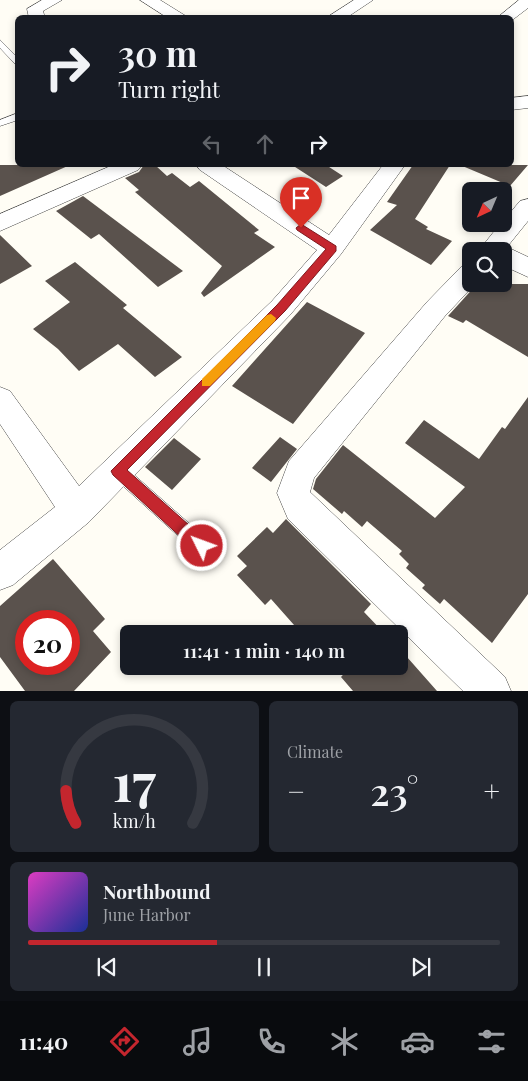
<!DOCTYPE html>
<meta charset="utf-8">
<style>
body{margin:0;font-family:"Playfair Display",serif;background:#242831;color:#f1f3f6;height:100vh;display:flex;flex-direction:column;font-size:19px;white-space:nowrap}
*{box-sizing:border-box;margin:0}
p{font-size:16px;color:#9ea1a6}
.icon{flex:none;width:28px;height:28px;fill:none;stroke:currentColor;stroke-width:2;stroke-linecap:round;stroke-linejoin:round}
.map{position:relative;height:691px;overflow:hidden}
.panel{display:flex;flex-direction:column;gap:10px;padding:10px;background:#0d0f14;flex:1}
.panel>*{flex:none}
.guide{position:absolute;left:15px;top:15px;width:499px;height:152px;border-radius:8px;box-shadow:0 2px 8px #0003;background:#171b24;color:#f1f3f6;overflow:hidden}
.needle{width:32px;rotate:224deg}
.controls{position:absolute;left:462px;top:182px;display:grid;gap:10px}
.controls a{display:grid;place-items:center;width:50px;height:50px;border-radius:8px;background:#171b24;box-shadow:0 2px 8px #0003;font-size:25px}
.speed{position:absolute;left:15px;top:610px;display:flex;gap:10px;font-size:25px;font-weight:700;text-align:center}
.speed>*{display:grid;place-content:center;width:65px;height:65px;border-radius:50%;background:#171b24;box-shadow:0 2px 8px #0003;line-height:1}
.speed .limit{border:8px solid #d22;background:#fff;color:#111}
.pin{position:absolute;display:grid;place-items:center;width:42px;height:42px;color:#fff;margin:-51px -21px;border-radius:50% 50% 50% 0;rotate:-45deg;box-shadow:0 0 5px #0007}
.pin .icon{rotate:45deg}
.me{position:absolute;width:55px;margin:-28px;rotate:312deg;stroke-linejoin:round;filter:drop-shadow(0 0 4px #0008)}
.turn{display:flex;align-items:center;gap:18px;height:105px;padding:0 20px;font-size:22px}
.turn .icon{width:65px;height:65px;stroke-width:2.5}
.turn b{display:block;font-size:35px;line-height:42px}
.lanes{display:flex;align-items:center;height:48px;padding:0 20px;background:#0003;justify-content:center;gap:25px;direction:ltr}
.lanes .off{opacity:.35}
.big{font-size:38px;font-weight:600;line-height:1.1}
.panel .tile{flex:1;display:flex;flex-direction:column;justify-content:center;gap:8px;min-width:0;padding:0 18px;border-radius:8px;background:#242831}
.panel .dial{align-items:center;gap:0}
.dial svg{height:130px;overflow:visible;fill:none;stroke:#363941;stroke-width:7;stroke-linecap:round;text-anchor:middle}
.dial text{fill:#f1f3f6;stroke:none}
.song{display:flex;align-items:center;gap:15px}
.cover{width:60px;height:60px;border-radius:8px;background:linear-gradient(135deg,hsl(310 70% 55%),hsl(230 70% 35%))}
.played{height:5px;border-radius:2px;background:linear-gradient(90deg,#c4262e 40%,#363941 40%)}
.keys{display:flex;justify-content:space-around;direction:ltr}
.heat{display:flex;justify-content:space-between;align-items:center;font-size:28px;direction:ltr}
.panel .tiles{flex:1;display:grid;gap:10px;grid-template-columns:1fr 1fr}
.tile:last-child{grid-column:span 2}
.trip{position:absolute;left:120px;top:625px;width:288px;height:50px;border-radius:8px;background:#171b24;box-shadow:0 2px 8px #0003;font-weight:600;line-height:50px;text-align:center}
.menu{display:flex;height:80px;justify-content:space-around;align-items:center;background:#090b0e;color:#9ea1a6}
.menu .icon{width:35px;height:35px}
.menu .on{color:#c4262e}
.menu b{font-size:22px;color:#f1f3f6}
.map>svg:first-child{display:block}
</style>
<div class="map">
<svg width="528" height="691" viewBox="0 0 528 691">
<rect width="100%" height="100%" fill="#fffdf5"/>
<path fill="#5a524d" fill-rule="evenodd" d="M0,165H70L0,196Z
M144,165H155L167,176L172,173L190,187L199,181L259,230L254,233L275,247L204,297L201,293L222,266L135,192L139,190L125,178L139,172Z
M292,165H326L343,176L326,187Z
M413,165H450L415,219L428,227L426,229L452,241L431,265L370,230L397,205L387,202Z
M460,165H528L510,186Z
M83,196L183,271L158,287L99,234L91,239L56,211Z
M0,235L32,266L0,284Z
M75,262L127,305L123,308L182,357L155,377L118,344L79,371L58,349L33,329L70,302L45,281Z
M477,284H528V357L466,320L463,323L448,316Z
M307,302L365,333L293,424L232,386Z
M528,397V594L492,643L444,599L440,604L422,588L425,585L406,568L409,564L399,554L402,551L367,521L362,527L344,511L342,514L313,489L316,479L343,445L435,518L465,487L405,443L424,420L479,459L502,427L505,429Z
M280,437L297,449L271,482L252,468Z
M174,438L201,459L172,490L145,467Z
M286,519L371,604L364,612L385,634H302L271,599L265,605L237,575L247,566L237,556L267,527L273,533Z
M53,559L105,619L93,631L111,652L74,691H25L0,657V606ZM26,621H69V664H26Z
M399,648L437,691H353L341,677L351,666H399Z"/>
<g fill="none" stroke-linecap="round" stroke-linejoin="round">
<g stroke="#444" stroke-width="1">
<path id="lane" d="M0,40L18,58V67L0,48Z
M18,113V120L0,126V120Z
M118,464L124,466L208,540L211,546L208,552L202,555L196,552L112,476L110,471L112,466Z"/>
</g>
<g stroke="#444" stroke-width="1">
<path id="street" d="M42,0H62L43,11L45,18H29L27,9Z
M140,0H160L189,18H168Z
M354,0H373L346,18H326Z
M519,0H528V8L511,21V18H497Z
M528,96V108L511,110V98Z
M113,165H142L138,170L0,231V214Z
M196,165H222L329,235L383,165H405L341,254L290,315L89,522L13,585L0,590V550L55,507L0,424V387L10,391L79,486L272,301L317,250L200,170Z
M528,199V221L507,247L528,257V277L504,266V251H481L480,249L500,224H504V220L520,201Z
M471,263V284H475L445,316L314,478L310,492L505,677L511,691H463L288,519L277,493L289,461L427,302L462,266Z"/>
</g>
<use href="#lane" fill="#fff" fill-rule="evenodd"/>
<use href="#street" fill="#fff" fill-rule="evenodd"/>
</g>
<path fill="#c4262e" stroke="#7f191e" d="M301,224L336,246V251L285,311L127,470L207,541L209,546L207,552L202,554L197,552L113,475L111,471L277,305L326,249L297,230L296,228Z"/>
<path fill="#f59e0b" d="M271,314L276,318L275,321L210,386H202V379L267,315Z"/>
</svg>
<div class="controls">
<a><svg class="needle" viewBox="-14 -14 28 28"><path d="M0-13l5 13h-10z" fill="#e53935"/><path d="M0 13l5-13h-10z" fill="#9ea1a6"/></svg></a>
<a><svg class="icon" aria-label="search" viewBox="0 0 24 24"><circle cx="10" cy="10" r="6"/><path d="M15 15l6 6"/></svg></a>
</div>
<div class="speed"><div class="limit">20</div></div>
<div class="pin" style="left:301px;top:228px;background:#d93025"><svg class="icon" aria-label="arrive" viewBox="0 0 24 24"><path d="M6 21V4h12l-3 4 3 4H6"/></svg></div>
<svg class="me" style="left:202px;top:546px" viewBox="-20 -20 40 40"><circle r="17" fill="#c4262e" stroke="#fff" stroke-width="3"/><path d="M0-11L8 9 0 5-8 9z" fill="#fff"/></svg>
<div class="trip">11:41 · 1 min · 140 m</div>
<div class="guide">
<div class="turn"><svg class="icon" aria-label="right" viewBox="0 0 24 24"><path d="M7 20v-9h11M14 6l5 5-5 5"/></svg><div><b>30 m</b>Turn right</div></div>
<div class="lanes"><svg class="icon off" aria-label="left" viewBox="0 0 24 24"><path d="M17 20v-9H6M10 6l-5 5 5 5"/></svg><svg class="icon off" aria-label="ahead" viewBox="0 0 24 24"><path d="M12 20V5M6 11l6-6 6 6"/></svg><svg class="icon" aria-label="right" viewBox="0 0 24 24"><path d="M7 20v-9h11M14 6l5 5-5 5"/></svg></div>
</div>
</div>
<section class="panel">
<div class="tiles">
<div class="tile dial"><svg viewBox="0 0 100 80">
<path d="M14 69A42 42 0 1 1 86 69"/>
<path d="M14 69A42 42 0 0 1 8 49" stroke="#c4262e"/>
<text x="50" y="56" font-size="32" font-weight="700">17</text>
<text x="50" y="72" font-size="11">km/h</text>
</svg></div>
<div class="tile"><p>Climate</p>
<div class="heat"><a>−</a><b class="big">23°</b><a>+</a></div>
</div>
<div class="tile">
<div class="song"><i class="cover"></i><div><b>Northbound</b><p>June Harbor</p></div></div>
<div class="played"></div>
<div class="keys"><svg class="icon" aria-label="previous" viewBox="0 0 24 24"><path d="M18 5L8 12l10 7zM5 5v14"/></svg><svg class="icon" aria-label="pause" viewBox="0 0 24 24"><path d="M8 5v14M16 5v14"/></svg><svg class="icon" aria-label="next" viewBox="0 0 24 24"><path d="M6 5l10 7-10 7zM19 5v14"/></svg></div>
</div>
</div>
</section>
<nav class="menu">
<b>11:40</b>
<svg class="icon on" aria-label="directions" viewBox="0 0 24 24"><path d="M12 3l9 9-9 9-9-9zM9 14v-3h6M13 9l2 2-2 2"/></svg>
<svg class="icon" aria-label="music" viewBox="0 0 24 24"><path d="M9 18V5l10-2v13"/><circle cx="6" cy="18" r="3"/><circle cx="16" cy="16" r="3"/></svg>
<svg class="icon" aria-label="phone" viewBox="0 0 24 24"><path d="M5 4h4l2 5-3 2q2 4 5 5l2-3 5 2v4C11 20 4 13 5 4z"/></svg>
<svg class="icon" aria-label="climate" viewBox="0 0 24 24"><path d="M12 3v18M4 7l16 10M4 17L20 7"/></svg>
<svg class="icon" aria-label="car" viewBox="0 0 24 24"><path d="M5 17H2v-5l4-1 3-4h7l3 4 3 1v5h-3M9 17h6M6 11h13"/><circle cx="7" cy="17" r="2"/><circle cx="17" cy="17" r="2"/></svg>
<svg class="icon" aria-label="filters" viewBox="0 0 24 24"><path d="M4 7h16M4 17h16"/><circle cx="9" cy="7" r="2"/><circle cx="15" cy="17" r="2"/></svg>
</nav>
